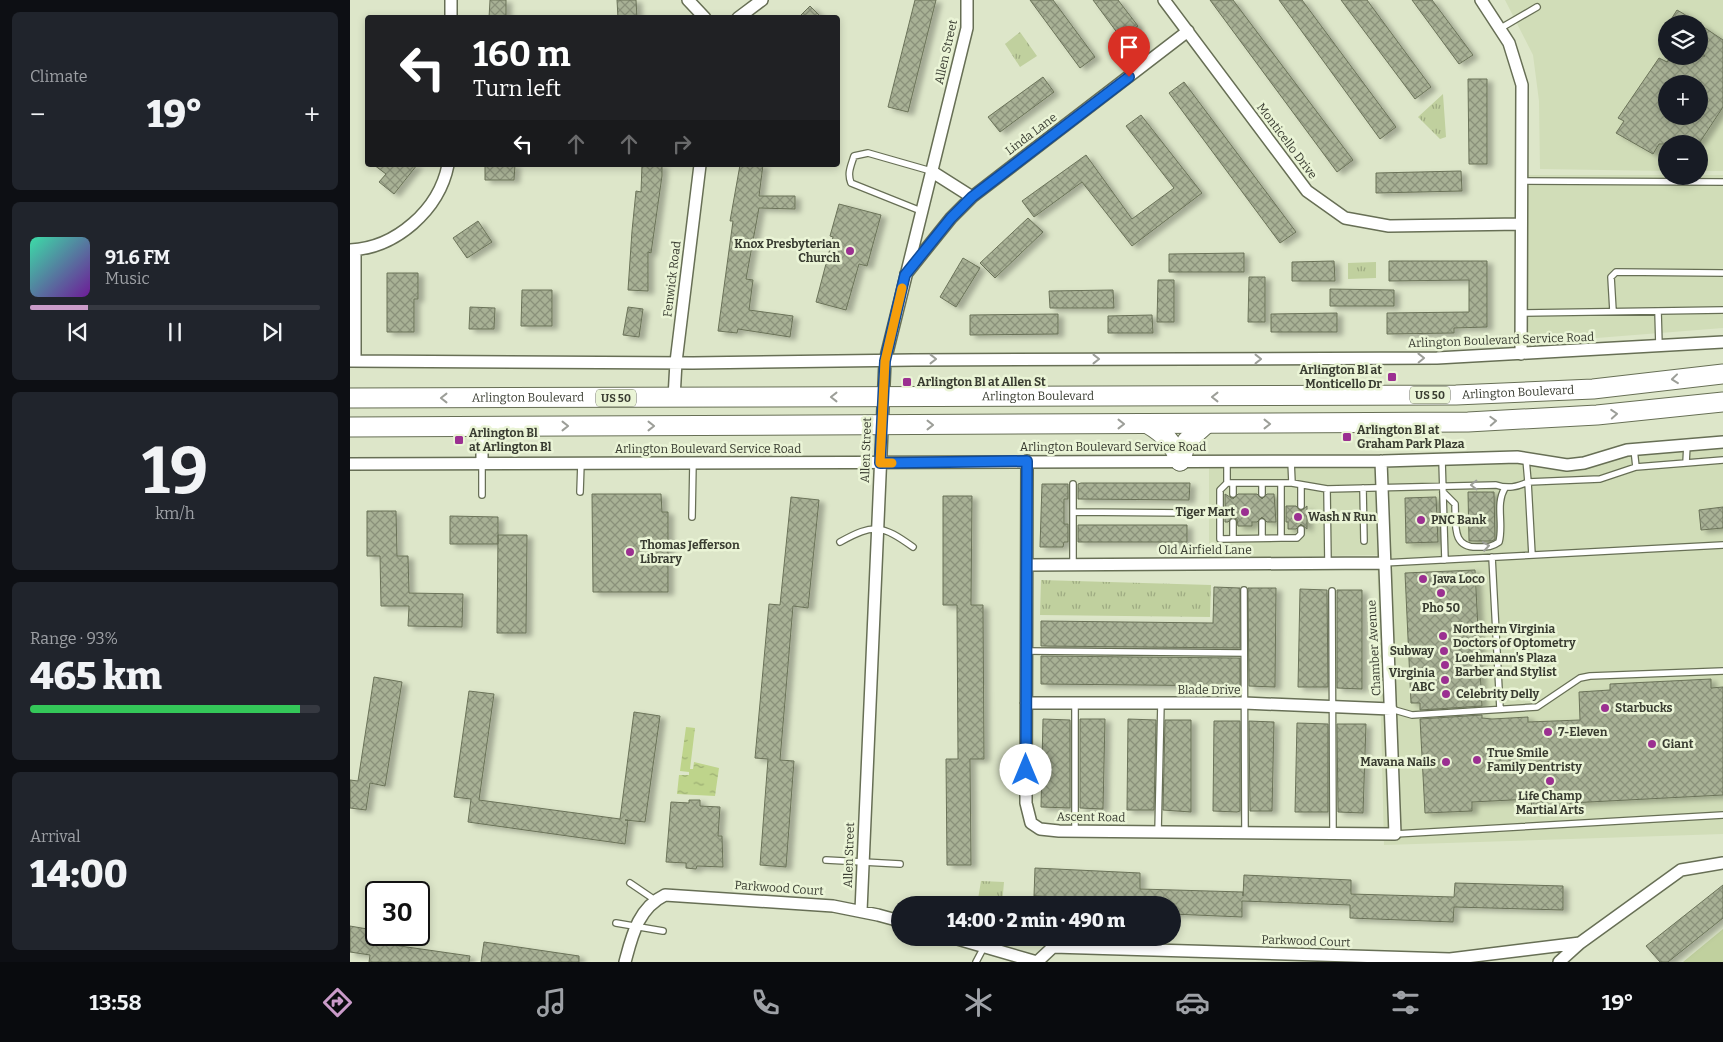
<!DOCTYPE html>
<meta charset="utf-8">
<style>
body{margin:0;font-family:Bitter,serif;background:#20242c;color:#f1f3f6;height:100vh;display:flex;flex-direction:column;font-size:19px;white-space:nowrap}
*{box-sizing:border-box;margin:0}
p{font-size:16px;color:#9ea1a6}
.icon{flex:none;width:28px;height:28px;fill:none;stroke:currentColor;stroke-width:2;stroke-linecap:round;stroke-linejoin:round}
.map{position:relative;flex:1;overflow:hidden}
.drawer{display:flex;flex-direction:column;gap:12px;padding:12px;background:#0d0f14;width:350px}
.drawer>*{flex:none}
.top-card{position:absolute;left:15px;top:15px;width:475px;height:152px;border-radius:5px;box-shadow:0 2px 8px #0003;background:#202124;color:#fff;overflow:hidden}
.buttons{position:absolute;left:1308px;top:15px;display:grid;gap:10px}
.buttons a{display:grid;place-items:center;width:50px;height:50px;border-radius:50%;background:#171b24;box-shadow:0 2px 8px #0003;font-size:25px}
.speed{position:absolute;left:15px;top:881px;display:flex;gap:10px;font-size:25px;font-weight:700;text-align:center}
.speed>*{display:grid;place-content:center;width:65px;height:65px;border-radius:50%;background:#171b24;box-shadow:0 2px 8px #0003;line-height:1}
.speed .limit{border:2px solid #111;border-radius:8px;background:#fff;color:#111}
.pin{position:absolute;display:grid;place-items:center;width:42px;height:42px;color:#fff;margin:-51px -21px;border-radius:50% 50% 50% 0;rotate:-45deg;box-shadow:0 0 5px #0007}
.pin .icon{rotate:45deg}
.me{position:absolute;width:55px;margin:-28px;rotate:0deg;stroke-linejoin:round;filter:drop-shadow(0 0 4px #0008)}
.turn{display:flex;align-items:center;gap:18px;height:105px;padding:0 25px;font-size:22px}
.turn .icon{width:65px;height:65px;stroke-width:2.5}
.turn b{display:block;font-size:35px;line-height:42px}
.lanes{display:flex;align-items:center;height:48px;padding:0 25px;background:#0003;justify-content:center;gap:25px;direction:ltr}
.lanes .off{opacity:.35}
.big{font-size:38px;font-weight:800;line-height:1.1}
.drawer .tile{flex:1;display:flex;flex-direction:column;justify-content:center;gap:8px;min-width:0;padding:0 18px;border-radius:8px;background:#20242c}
.drawer .dial{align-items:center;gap:0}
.dial b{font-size:65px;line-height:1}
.song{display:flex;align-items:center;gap:15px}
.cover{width:60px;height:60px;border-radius:8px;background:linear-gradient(135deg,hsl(160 70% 55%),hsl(280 70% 35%))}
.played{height:5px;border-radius:2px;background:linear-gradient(90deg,#ca9bc9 20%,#363941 20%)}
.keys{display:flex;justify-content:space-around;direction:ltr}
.heat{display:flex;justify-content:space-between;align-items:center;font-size:28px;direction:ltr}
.charge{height:8px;border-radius:4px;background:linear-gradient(90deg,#34c759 93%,#363941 0)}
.trip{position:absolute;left:541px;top:896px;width:290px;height:50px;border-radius:25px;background:#171b24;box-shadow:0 2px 8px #0003;font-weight:800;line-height:50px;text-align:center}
.menu{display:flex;height:80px;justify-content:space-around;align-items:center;background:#090b0e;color:#9ea1a6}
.menu .icon{width:35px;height:35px}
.menu .on{color:#ca9bc9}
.menu b{font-size:22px;color:#f1f3f6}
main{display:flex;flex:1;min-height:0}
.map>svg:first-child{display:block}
</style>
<main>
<section class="drawer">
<div class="tile"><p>Climate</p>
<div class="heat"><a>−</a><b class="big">19°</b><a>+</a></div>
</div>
<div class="tile">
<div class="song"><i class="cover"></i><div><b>91.6 FM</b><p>Music</p></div></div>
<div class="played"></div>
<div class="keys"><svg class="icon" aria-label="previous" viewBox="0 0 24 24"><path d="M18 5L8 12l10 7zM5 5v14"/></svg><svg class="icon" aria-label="pause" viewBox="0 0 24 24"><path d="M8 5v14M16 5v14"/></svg><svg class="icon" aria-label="next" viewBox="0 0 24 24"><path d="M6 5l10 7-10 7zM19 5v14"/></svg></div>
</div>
<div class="tile dial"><b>19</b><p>km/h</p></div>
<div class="tile"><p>Range · 93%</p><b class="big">465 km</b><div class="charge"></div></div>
<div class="tile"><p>Arrival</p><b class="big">14:00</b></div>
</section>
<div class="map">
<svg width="1373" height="962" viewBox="0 0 1373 962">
<defs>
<pattern id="park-tufts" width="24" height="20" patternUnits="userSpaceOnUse" patternTransform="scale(1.25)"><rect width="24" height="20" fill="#c0d09e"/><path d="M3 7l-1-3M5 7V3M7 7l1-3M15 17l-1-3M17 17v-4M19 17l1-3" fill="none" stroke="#9daa81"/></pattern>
<pattern id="water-ripples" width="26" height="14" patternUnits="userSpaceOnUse" patternTransform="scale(1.25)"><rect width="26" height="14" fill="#bed48b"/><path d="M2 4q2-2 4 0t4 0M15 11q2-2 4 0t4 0" fill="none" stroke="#9bad72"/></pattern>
<pattern id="building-cross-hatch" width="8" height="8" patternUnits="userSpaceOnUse" patternTransform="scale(1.25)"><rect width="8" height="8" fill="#a8b195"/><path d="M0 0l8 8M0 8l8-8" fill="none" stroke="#8a917a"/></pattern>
<filter id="shadow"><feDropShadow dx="5.5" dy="3" stdDeviation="2.5" flood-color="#0004"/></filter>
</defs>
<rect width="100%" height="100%" fill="#dde6c9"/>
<path fill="#d1ddb8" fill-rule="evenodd" d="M1155,0H1373V171H1349V144H1316V171L1190,169L1189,101L1183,55ZM1316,24H1349V56H1316ZM1316,84H1349V116H1316Z
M1171,175H1373V328L1170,344Z
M1373,448V834L1034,845L1027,555L859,558V468L1159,461L1207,469L1274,456Z"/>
<path fill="#c0d09e" d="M1373,929V962H1333Z"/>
<path fill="url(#park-tufts)" d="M670,32L687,56L670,67L655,44Z
M1093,94L1096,137L1090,139L1068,117Z
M1026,262V278L998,279V263Z
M691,580L861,585L860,617L690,615Z
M631,881L654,882L652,905H627Z"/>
<path fill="url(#water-ripples)" d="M336,727L345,728L340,769H343L344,762L369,768L365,796L327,794L329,775H339V772L330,771Z"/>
<path fill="url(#building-cross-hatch)" stroke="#6b7359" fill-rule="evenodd" filter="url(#shadow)" d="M140,0H156V18H139Z
M267,0H286L287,18H268Z
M565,0H586L558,112L538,107Z
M680,0H703L745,57L730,68Z
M743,0H768L788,26L771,38Z
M860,0H883L1003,160L987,172Z
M929,0H952L1046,127L1030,139Z
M991,0H1017L1081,87L1065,99Z
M1062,0H1082L1123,55L1109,64Z
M460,6L472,18H448Z
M1327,10L1334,14L1348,24H1318Z
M1349,24L1373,40V107L1350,142L1344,144H1309L1303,154L1266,133L1274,121L1268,118L1309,58L1317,62L1321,56H1355L1349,52ZM1316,84H1349V116H1316Z
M693,77L704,92L650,132L638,117Z
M1118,79H1137V164H1119Z
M834,82L946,232L930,243L819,93Z
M791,115L852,193L782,246L732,182L684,217L672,201L736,155L782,219L824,188L776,126Z
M24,165H67L44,194L29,182L36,174Z
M135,165H165L164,180H135Z
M292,165H312V176L301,253L298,252V291L278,290L282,231L286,191L291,192Z
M390,165H413L409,196H445V209L409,208L396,279L403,280L399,310L443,316L440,337L388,329L387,333L368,331L383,221H380Z
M1111,171L1112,191L1026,193V173Z
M489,204L531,215L517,266L509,264L496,310L466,302L483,237L480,236Z
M678,218L693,232L645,278L630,263Z
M128,221L142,242L117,258L103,238Z
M894,253V272H819V254Z
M613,258L630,268L606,307L590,297Z
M984,261L985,281H942V262Z
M1039,261H1137V327L1104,328V333L1037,334V313L1119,312V280L1039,281Z
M37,273H68V299H64V332H37Z
M899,277H915V322H898Z
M808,280H824V322H807Z
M980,289L1044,290V306H980Z
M172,290H202V326H171Z
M763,290L764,308H700L699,291Z
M120,307L145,308L144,329H119Z
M278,307L293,309L289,337L273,335Z
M987,313V332H921V314Z
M708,314V334L620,335V315Z
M802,315L803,333H758V316Z
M731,483H840L839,500L728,499V484Z
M692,484H718V499H714V524H718V542H714L713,547H690Z
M1118,492H1144L1145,539L1142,541H1119Z
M242,494H311L312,512H318V592H243Z
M875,494L883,499L888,494H907L912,499L917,494H924L926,522H917L912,517L907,522H902V526H888L887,519L883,517L878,522H875Z
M593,496H622L621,605H633L634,759H620L621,865H597L596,759H608L607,605H593Z
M441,497L469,500L458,608L443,606L430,760L444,761L436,867L410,865L418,759L405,758L419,604L430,605Z
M1086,497L1088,542L1056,543L1055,498Z
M936,506H946L951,511L957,506V529L951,524L946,529H938V522H936Z
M1373,507V528L1351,530L1349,510Z
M17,511H46L47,556H58L59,593L113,594L112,627L58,626L59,606H31L30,556H17Z
M100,516L148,517V544H100Z
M728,525H837V542H728Z
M148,535H177L176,633H147Z
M1125,570L1132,706L1070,710V703H1061L1055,573Z
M864,587L890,588V648L691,646V621L863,623Z
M898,588H926L925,687L899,686Z
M950,589L977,590L978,687H948Z
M987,590H1012V689L987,688Z
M691,656L890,658V686L691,684Z
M24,677L52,682L35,786L20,783L16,810L0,808V780L8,781Z
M1361,679V688L1373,687V795L1220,803L1221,808L1182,809L1181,799L1122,802V811L1075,813L1070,719L1132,715V718L1142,719L1178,717V722L1230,720L1229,692L1260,690V684Z
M119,691L144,694L129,800L270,819L284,712L310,716L295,822L275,820H278L275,844L118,822L121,799L104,797Z
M693,719L720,720V808L691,807Z
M730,719H755L753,809L730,808Z
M778,719L806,720L804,810H777Z
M815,720H841V812L813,810Z
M864,721H890V811L887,812L863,811Z
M899,721L924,722L922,811H900Z
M947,723L978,724V812H945Z
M987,724H1016L1013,813L988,812Z
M339,800H350V806L370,807L368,836H372L373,867L347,866L346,869L336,868V863L316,862L321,802L339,803Z
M685,868L790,873V889L893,892V896L894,875L1001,880V894L1104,897L1105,883L1213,886V910L1104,907L1103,922L1000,918V905L892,901V917L822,914V905H789V900L684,896Z
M1373,885V918L1318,962H1310L1296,946Z
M0,926L23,930L22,942L120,956L119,962H19L20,955L0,952Z
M134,942L229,956V962H131Z"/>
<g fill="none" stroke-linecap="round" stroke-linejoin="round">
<g stroke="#676f55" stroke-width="8">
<path id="service" d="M1151,28L1187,7
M1172,181L1373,182
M571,211L501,183C497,173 501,166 504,156L518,153L581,171
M1263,311L1261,277L1266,272L1373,273
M1308,311L1309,346
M1171,313L1373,310
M1284,449L1286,467
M1092,460L1095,560
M941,461L942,483
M1336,463L1373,460
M877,483V461
M883,483V494
M931,483V538L870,539V490L877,483H942L977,489L1146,485C1158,489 1167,487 1178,482L1176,459
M1013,488L1014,541
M977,489L978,564
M230,492L231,463
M1093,492L1105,504C1106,525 1101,549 1130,547C1138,547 1142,547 1149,542C1154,524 1145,504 1155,488
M912,494V483
M132,495V463
M951,506V485
M723,512L840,513
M342,517L343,463
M883,522V538
M912,522V538
M931,538H947L951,534V529
M490,542C524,523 532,525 563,547
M1182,555L1178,482L1250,479L1286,467L1336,463L1337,445
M1142,557L1150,709
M1033,563L1373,545
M723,564V484
M894,590L895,833
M982,591L983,834
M676,651L894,653
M1041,709L1062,715L1187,707L1230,678L1240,676L1373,671
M725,831V702
M808,832L811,703
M1045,834L1373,815
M476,860L550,864
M280,883L305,900
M266,923L313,931
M626,962L634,947"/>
</g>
<g stroke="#676f55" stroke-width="14">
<path id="minor" d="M338,0L355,18
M814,0L957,191L995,218L1039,226L1171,224
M1131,0L1159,43L1172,85L1171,354
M101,18V0
M388,18L412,0
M581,171L622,197
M0,250C46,248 89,210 98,165
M556,274L601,218L622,197L838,31
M0,361L343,363L563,360L1087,358L1373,342
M5,361V250
M324,398L326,362L350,165
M132,427V463
M677,461L676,803L681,823L690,829L709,831L1045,834L1031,461
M0,464L1033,461L1167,457L1217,465L1234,463L1277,450L1373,442
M677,565L1033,563
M676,703H894L1041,709
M511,911L535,361L617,28V0
M604,938L687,962
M275,962C282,936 288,908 315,895L483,906L528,915L550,921
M687,962L703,947L1100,959L1230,943L1331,870L1373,863
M1209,962L1230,943"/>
</g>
<g stroke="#676f55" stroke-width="21">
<g id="trunk">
<path id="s1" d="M0,398L1106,395L1243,389L1373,374"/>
<path d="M798,424C815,434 823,443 830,461"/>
<path d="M0,427L1118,422L1247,415L1373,402"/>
<path d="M830,461L837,441L856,424"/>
</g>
</g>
<use href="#service" stroke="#fff" stroke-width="5.5"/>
<use href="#minor" stroke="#fff" stroke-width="11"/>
<use href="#trunk" stroke="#fff" stroke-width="19"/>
</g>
<defs><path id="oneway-chevron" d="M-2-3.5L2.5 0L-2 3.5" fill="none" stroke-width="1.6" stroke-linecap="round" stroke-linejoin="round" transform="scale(1.25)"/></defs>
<g stroke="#9c9e98">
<use href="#oneway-chevron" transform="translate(1071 358) rotate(-1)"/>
<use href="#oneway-chevron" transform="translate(583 359)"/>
<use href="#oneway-chevron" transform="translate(746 359)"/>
<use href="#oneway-chevron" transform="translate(908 359)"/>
<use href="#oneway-chevron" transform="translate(1325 379) rotate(174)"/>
<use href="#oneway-chevron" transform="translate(484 397) rotate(180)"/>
<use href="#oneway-chevron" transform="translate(865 397) rotate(180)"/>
<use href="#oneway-chevron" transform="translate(94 398) rotate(180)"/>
<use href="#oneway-chevron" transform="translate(1264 414) rotate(-4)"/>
<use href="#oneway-chevron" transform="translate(1143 421) rotate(-3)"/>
<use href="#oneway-chevron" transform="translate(771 424)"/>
<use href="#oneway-chevron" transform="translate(917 424)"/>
<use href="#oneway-chevron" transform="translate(580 425)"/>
<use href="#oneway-chevron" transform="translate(215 426)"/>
<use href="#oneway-chevron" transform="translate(301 426)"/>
<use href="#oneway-chevron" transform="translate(1124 485) rotate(179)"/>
<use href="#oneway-chevron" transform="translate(1136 546) rotate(-9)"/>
</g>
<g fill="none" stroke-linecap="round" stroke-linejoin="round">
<g stroke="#114b97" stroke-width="12">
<path id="route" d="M676,770L677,461L530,463L535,361L555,275L601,218L622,197L779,77"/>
</g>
<use href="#route" stroke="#1a73e8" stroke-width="9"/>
<path stroke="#f59e0b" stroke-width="9" d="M542,463H530L535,361L552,288"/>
</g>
<g fill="#9b3091" stroke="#eaf4d6" stroke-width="2">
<circle cx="500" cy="251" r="5"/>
<rect x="1037" y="372" width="10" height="10" rx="2.5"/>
<rect x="552" y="377" width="10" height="10" rx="2.5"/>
<rect x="992" y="432" width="10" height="10" rx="2.5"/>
<rect x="104" y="435" width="10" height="10" rx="2.5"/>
<circle cx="895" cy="512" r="5"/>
<circle cx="948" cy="517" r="5"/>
<circle cx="1071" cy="520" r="5"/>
<circle cx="280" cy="552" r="5"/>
<circle cx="1073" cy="579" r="5"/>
<circle cx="1091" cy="593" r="5"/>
<circle cx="1093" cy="636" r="5"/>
<circle cx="1094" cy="651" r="5"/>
<circle cx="1095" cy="665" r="5"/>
<circle cx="1095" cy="680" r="5"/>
<circle cx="1096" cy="694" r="5"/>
<circle cx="1255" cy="708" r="5"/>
<circle cx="1198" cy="732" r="5"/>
<circle cx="1302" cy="744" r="5"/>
<circle cx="1127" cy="760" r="5"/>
<circle cx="1096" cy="762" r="5"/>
<circle cx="1200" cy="781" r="5"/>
</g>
<g text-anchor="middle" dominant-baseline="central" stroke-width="5" stroke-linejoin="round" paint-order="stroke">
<g fill="#eaf4d6" stroke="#6e7362" stroke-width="1">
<rect x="1060" y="386.5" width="40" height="17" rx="4"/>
<rect x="246" y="389.5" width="40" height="17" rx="4"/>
</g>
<g font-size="11" font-weight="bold" fill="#393c31">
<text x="1080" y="395">US 50</text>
<text x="266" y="398">US 50</text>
</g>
<g font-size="12" fill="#393c31" stroke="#eaf4d6">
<text transform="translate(596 52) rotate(-77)">Allen Street</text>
<text transform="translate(681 134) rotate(-37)">Linda Lane</text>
<text transform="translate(937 141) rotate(53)">Monticello Drive</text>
<text transform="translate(322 279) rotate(-83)">Fenwick Road</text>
<text transform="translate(1151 340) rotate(-2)">Arlington Boulevard Service Road</text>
<text stroke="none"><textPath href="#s1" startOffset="1168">Arlington Boulevard</textPath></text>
<text stroke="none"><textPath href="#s1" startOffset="688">Arlington Boulevard</textPath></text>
<text stroke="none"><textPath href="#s1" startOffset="178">Arlington Boulevard</textPath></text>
<text x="763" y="447">Arlington Boulevard Service Road</text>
<text x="358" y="449">Arlington Boulevard Service Road</text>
<text transform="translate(516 450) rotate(-88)">Allen Street</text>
<text x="855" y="550">Old Airfield Lane</text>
<text transform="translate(1024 648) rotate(-93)">Chamber Avenue</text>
<text x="859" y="690">Blade Drive</text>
<text transform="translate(741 817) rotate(1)">Ascent Road</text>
<text transform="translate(499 855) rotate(-88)">Allen Street</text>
<text transform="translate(429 888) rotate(4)">Parkwood Court</text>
<text transform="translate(956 941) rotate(2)">Parkwood Court</text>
</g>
<g font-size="12" font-weight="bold" fill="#393c31" stroke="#eaf4d6" text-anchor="start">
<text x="490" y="244" text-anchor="end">Knox Presbyterian<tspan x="490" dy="14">Church</tspan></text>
<text x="1032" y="370" text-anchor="end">Arlington Bl at<tspan x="1032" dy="14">Monticello Dr</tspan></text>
<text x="567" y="382">Arlington Bl at Allen St</text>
<text x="1007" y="430">Arlington Bl at<tspan x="1007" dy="14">Graham Park Plaza</tspan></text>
<text x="119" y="433">Arlington Bl<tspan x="119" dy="14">at Arlington Bl</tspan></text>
<text x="885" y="512" text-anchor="end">Tiger Mart</text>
<text x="958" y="517">Wash N Run</text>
<text x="1081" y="520">PNC Bank</text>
<text x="290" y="545">Thomas Jefferson<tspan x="290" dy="14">Library</tspan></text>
<text x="1083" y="579">Java Loco</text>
<text x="1091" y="608" text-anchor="middle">Pho 50</text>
<text x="1103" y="629">Northern Virginia<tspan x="1103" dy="14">Doctors of Optometry</tspan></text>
<text x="1084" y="651" text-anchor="end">Subway</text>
<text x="1105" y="658">Loehmann's Plaza<tspan x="1105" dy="14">Barber and Stylist</tspan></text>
<text x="1085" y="673" text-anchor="end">Virginia<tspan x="1085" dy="14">ABC</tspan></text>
<text x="1106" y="694">Celebrity Delly</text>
<text x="1265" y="708">Starbucks</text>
<text x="1208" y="732">7-Eleven</text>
<text x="1312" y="744">Giant</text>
<text x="1137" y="753">True Smile<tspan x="1137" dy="14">Family Dentristy</tspan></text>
<text x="1086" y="762" text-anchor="end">Mavana Nails</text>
<text x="1200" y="796" text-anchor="middle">Life Champ<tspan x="1200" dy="14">Martial Arts</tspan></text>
</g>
</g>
</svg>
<div class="buttons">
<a><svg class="icon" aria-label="layers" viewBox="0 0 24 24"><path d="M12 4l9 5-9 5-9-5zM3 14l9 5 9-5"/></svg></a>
<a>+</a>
<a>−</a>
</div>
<div class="speed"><div class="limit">30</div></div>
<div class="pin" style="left:779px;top:77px;background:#d93025"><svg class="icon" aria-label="arrive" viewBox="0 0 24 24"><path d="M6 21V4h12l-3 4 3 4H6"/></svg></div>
<svg class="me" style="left:676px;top:770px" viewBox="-20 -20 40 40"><circle r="19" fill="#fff"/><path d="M0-13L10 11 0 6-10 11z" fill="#1a73e8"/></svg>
<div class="trip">14:00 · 2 min · 490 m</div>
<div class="top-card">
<div class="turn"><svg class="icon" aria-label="left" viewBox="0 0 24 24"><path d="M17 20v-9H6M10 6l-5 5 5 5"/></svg><div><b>160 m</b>Turn left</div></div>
<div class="lanes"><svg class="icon" aria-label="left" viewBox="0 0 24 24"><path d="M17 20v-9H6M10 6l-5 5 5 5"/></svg><svg class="icon off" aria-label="ahead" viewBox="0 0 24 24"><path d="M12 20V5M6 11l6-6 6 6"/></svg><svg class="icon off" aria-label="ahead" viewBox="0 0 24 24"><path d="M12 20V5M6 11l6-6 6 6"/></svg><svg class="icon off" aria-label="right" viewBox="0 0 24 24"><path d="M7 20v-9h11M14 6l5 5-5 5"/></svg></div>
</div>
</div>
</main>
<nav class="menu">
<b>13:58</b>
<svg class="icon on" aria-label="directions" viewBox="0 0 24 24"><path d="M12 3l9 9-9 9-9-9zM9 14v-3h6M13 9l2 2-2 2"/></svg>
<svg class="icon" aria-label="music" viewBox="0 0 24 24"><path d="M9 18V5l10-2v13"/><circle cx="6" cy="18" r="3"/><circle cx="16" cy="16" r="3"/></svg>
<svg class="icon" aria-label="phone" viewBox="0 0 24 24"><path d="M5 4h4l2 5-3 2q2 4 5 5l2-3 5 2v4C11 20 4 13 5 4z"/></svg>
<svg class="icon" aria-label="climate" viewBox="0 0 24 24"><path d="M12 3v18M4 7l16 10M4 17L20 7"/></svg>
<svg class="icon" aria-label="car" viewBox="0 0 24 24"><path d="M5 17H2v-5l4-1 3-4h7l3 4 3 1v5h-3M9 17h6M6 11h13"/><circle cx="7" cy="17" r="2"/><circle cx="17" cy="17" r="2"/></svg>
<svg class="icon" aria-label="filters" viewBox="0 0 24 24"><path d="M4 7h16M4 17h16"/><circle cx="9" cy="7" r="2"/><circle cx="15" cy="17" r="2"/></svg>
<b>19°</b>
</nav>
